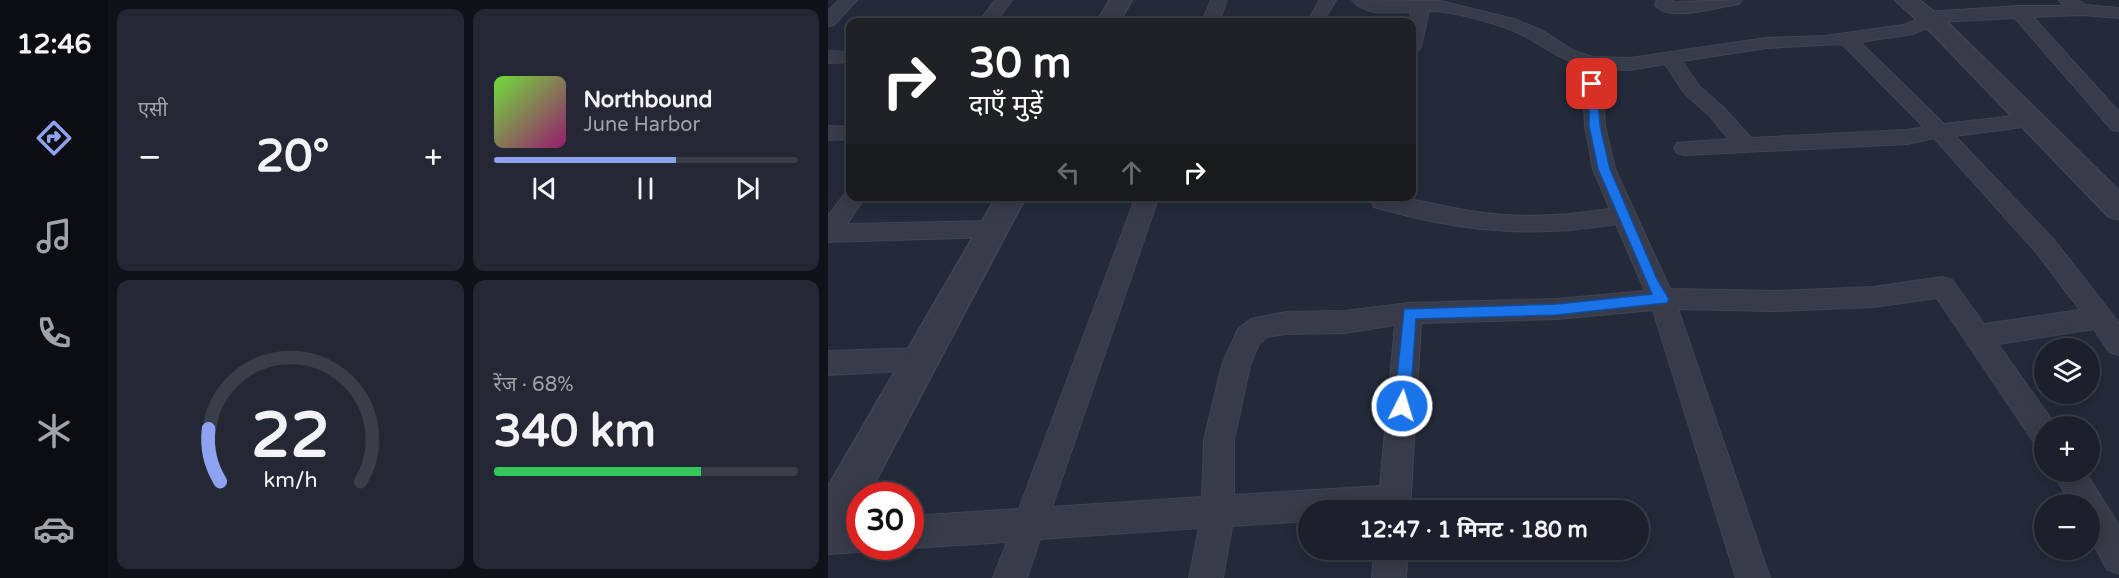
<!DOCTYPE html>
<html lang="hi">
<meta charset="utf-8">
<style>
body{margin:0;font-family:"Varela Round","Noto Sans Devanagari",sans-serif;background:#242834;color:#f1f3f6;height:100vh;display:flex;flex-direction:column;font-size:22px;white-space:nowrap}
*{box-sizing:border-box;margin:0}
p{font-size:20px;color:#a0a3a9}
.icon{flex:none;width:33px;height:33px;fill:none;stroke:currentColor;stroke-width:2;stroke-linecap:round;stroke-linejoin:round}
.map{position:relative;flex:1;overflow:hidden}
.drawer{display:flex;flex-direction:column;gap:9px;padding:9px;background:#0f1218;width:720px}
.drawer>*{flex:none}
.guide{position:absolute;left:18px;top:18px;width:570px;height:183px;border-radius:12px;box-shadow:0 3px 15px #0003,0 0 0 2px #393e48;background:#202124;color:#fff;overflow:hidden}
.fabs{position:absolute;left:1206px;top:338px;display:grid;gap:12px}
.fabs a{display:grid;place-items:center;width:66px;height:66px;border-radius:50%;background:#1b202c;box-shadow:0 3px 15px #0003,0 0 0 2px #393e48;font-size:30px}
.speed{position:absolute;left:18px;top:482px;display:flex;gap:12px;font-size:30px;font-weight:700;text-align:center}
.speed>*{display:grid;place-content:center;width:78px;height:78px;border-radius:50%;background:#1b202c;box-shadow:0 3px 15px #0003,0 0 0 2px #393e48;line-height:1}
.speed .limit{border:9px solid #d22;background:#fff;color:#111}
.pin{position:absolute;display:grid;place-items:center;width:51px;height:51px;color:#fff;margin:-26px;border-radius:12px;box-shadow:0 3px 9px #0006}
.me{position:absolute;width:66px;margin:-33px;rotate:5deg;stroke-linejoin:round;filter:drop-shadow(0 0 4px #0008)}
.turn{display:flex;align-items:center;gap:21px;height:126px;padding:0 24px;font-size:27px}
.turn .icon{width:78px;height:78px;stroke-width:2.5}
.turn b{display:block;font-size:42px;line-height:51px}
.lanes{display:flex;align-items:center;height:57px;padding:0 24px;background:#0003;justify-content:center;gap:30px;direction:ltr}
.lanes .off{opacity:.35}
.big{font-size:45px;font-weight:700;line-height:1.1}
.drawer .widget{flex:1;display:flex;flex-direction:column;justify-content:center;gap:9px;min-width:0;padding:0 21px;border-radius:12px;background:#242834}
.drawer .dial{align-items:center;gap:0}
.dial svg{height:156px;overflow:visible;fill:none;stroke:#393e48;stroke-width:7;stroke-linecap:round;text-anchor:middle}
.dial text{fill:#f1f3f6;stroke:none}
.song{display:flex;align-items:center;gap:18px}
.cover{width:72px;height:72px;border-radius:9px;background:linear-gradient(135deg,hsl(100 70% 55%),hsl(320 70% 35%))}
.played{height:6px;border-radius:3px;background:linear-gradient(90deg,#8fa2ef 60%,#393e48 60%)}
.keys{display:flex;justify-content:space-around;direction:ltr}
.heat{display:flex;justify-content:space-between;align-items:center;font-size:33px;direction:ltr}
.charge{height:9px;border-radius:4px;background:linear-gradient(90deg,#34c759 68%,#393e48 0)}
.drawer .tiles{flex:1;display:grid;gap:9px;grid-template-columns:repeat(2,1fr)}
.trip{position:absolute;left:470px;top:500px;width:351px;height:60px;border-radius:30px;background:#1b202c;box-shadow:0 3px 15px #0003,0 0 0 2px #393e48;font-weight:700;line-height:60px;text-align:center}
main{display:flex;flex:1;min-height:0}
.tabs{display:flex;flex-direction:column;width:108px;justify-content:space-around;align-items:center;background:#0b0d12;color:#a0a3a9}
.tabs .icon{width:42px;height:42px}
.tabs .selected{color:#8fa2ef}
.tabs b{font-size:27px;color:#f1f3f6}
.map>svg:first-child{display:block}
</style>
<main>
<nav class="tabs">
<b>12:46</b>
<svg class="icon selected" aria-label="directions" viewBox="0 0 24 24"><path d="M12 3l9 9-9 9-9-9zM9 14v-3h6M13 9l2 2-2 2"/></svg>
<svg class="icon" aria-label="music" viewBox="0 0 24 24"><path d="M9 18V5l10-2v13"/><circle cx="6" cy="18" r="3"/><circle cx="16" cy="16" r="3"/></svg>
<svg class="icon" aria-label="phone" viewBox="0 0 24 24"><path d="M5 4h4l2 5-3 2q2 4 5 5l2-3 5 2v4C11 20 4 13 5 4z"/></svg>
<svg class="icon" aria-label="climate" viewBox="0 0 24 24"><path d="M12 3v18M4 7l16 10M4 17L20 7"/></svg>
<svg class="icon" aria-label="car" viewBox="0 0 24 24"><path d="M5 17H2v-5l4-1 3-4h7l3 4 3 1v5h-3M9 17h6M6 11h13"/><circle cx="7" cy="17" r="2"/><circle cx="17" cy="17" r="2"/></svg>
</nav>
<section class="drawer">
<div class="tiles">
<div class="widget"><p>एसी</p>
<div class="heat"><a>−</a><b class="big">20°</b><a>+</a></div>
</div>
<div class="widget">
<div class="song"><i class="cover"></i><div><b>Northbound</b><p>June Harbor</p></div></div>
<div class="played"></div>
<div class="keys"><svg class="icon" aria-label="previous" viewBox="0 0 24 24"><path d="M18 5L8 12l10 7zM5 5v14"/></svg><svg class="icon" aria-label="pause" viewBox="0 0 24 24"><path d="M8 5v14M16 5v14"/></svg><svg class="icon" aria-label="next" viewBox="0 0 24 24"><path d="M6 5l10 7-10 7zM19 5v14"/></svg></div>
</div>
<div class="widget dial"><svg viewBox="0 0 100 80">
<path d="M14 69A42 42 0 1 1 86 69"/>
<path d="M14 69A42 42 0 0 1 8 42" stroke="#8fa2ef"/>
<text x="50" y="56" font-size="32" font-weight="700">22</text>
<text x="50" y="72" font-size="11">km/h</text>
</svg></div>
<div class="widget"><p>रेंज · 68%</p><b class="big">340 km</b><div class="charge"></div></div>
</div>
</section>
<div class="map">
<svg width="1291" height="578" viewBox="0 0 1291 578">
<rect width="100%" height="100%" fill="#242a3a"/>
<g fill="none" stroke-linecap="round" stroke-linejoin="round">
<g stroke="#414553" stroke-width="2">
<path id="minor" d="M11,0H29L6,25L0,26V11Z
M167,0H184L168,22H151Z
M383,0H399L391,22H374Z
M492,0H508L495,22H479Z
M524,0L612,1L686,19L715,31L746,51L765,57L802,58L938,38L997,36L1075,25L1091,19L1092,13L1098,12L1190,6H1236L1231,0H1250L1257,5L1291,8V18L1253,15L1205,17L1291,112V131L1284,130L1187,18L1111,22L1085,34L1032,42L1116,124L1203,114L1210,116L1213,120L1210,124L1203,126L1127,136L1226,240L1291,323V355L1281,352L1266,329L1170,344L1228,426H1216V445L1205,441L1109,298L1045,307L947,311L850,309L942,578H908L825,310L729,319L593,323L582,510H480V521L404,526L395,578H361L371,528L212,539L199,578H165L179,542L82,548L77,546H82V516L191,509L308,196H331L224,507L374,497L376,440L394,365L410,329L423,319L458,312L517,311L581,303L729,299L817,291L788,224C700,239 631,231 546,207L543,201L545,196C581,196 614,207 649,212C694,219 737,216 782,209L765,169L757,126L754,66C734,59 722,51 704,40C682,26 627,11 601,11L593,47L590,51L584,52V22H581L583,12C564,12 537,17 524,0ZM1014,44L1096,127L1079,130L923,138L896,108L871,86L854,61L938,48ZM837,64L857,94L882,116L901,139L849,143L846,148L849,153L857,155L1079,144L1106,138L1208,252L1252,310L1156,324L1124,280L1115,277L1045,287L947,291L842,289L787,169L777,126L773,69L802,70ZM567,325L552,486L406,495V440L422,365L431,344L439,337L458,334L517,333Z
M829,0H845V2L913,0L911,4L905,5C886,8 841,22 827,5Z
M0,51L22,52V62L0,63Z
M0,126L22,127V139L0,140Z
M22,190V196H38L19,224L165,221L173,223L177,229L173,235L165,237L0,242V216L19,191Z
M93,348L103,351L107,359L103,367L93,370L0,375V351Z
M1225,471H1257L1291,526V574L1279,569L1262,538V504H1242Z
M32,520V546L44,547L32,552L0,554V522Z
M546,549H580L578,578H544Z"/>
</g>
<g stroke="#414553" stroke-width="3">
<path id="tertiary" d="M282,0H304L291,22H269Z
M1067,0H1091L1122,25L1291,191V219L1280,216L1106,35Z
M169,196H198L40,495H32V510L15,542L0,548V487Z"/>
</g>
<use href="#minor" fill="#383c4a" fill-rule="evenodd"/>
<use href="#tertiary" fill="#383c4a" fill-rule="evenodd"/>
</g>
<path fill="#1a73e8" stroke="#114b97" stroke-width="1.5" d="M761,81L769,84L772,126L782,169L829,279L841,299L839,303L729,315L588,319L582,406L579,411L574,413L568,411L566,406L576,309L729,304L824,294L770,169L761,126Z"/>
</svg>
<div class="fabs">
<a><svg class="icon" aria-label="layers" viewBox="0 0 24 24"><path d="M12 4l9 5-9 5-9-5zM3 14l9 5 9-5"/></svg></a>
<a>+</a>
<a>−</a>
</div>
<div class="speed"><div class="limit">30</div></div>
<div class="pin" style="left:764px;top:84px;background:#d93025"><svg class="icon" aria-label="arrive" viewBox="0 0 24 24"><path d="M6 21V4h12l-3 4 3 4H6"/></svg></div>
<svg class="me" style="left:574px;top:406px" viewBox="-20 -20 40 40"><circle r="17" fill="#1a73e8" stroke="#fff" stroke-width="3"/><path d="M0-11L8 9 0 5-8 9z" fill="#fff"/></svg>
<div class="trip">12:47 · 1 मिनट · 180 m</div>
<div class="guide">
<div class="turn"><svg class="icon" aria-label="right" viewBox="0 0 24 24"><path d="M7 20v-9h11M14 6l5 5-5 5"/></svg><div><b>30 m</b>दाएँ मुड़ें</div></div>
<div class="lanes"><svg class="icon off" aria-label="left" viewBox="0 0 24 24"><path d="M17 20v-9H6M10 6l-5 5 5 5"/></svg><svg class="icon off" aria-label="ahead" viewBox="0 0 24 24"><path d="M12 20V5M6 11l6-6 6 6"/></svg><svg class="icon" aria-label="right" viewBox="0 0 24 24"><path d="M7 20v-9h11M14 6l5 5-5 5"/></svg></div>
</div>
</div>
</main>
